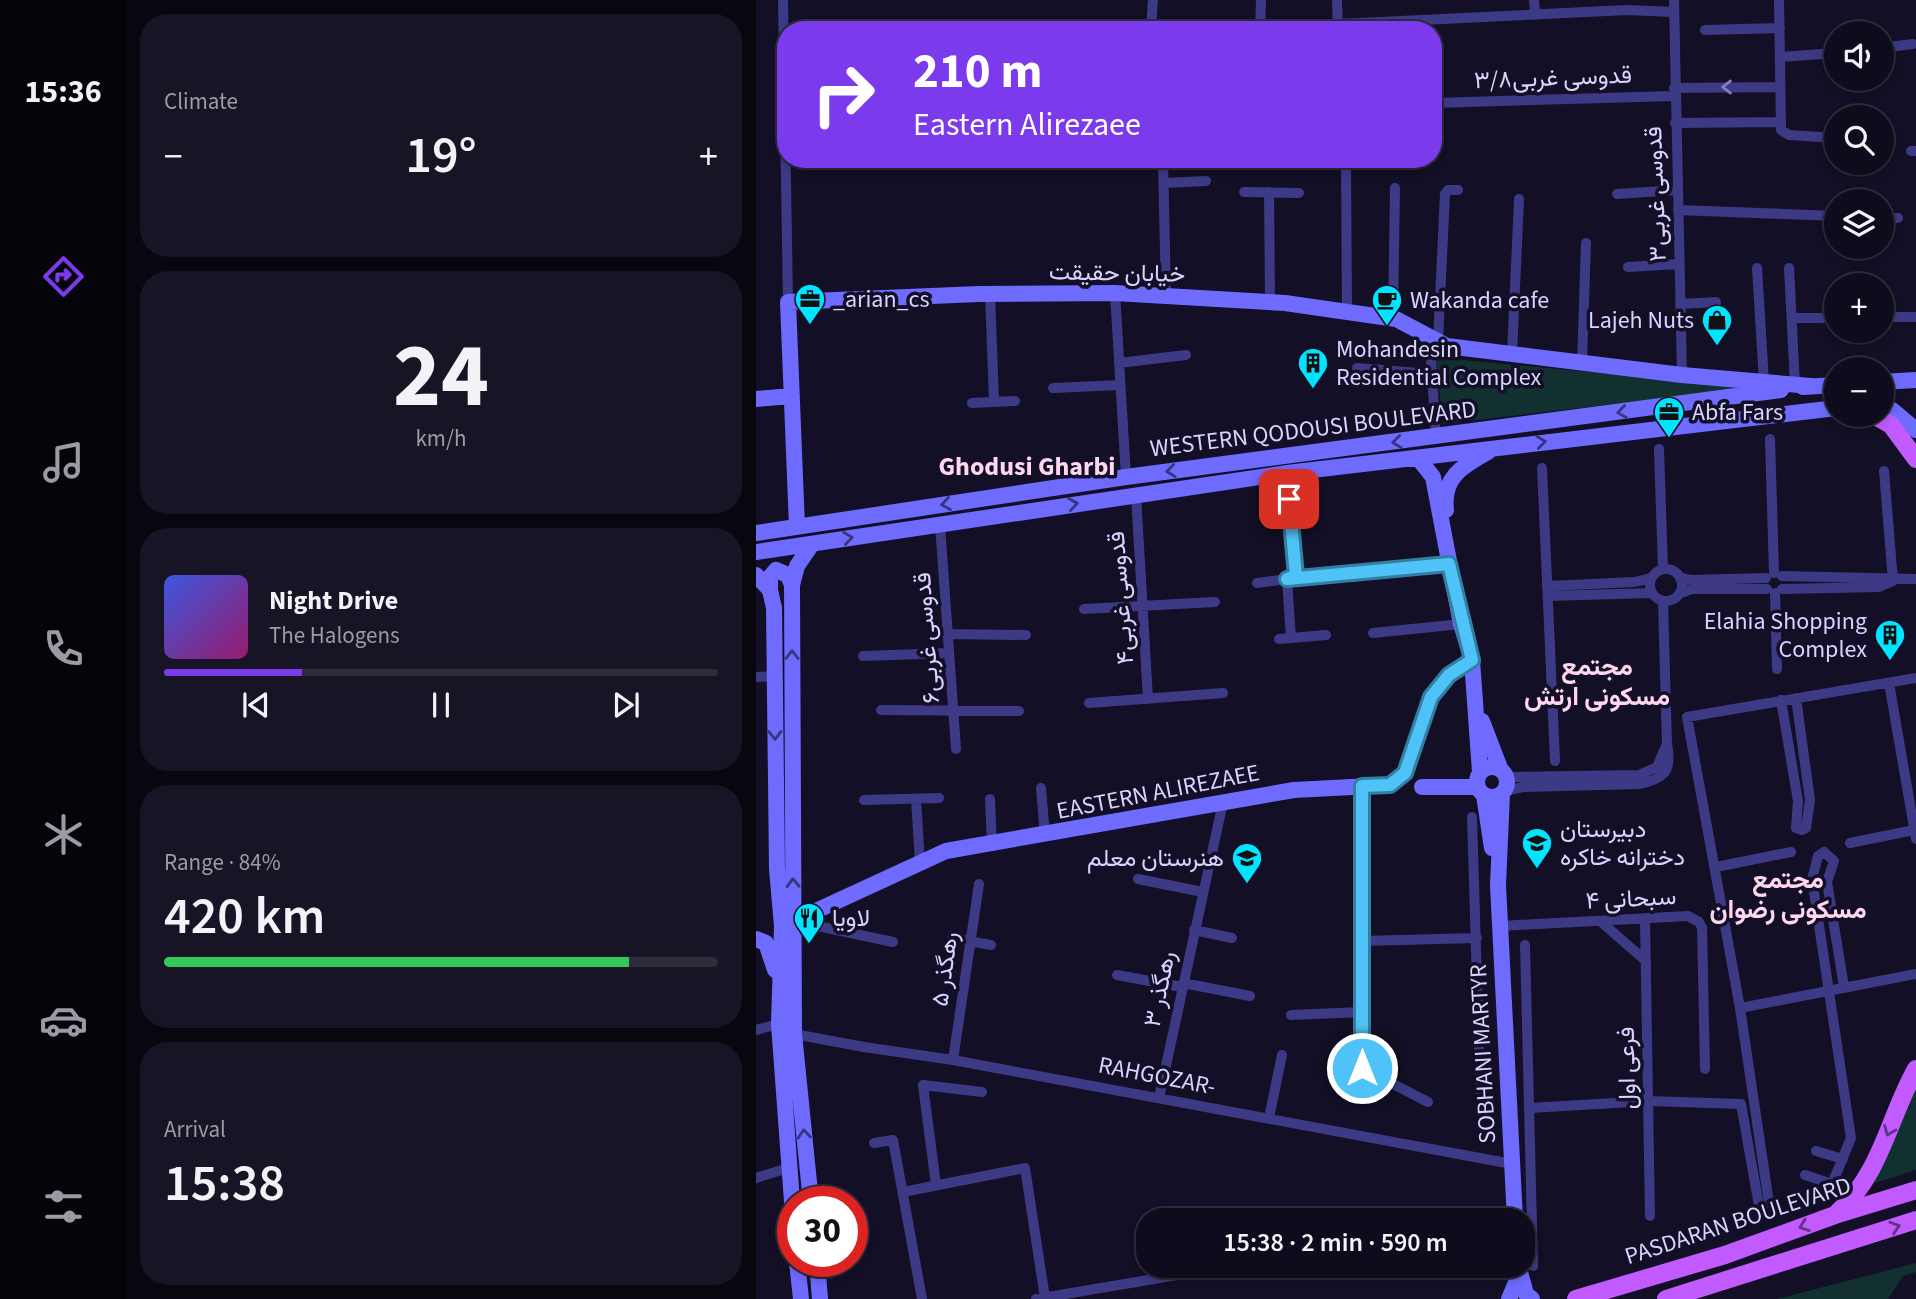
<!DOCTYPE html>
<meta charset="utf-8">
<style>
body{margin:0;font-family:"Source Sans 3",Vazirmatn,sans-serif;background:#171425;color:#f1f3f6;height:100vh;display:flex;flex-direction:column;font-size:26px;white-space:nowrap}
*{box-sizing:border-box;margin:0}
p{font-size:23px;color:#9b9ba3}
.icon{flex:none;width:38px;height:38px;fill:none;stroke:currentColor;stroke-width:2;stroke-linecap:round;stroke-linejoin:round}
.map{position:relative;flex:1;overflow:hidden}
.side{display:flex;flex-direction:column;gap:14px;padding:14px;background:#08060f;width:630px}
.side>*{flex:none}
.guide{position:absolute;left:21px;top:21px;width:665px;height:147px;border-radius:28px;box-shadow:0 4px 10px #0003,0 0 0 2px #2e2b3b;background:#7c3aed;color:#fff;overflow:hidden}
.fabs{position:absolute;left:1068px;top:21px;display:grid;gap:14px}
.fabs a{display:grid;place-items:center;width:70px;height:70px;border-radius:50%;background:#0e0b1c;box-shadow:0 4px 10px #0003,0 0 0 2px #2e2b3b;font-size:35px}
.speed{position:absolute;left:21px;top:1186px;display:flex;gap:14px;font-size:35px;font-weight:700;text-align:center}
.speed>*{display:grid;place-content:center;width:91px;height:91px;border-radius:50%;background:#0e0b1c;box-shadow:0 4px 10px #0003,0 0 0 2px #2e2b3b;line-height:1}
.speed .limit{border:10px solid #d22;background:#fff;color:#111}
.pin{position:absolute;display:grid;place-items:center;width:60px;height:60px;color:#fff;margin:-30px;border-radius:14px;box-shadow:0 4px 10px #0006}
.me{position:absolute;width:77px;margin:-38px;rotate:0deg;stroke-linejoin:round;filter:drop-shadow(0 0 5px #0008)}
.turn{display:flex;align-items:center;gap:24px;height:147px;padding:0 21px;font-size:32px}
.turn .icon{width:91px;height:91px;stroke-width:2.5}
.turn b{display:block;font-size:49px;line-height:60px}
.big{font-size:52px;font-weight:600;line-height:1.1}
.side .card{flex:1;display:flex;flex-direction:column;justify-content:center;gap:10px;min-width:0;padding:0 24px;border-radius:28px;background:#171425}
.side .dial{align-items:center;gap:0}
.dial b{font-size:91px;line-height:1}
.song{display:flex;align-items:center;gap:21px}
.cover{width:84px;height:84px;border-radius:10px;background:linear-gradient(135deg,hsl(230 70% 55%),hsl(320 70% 35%))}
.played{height:7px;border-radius:4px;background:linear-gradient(90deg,#7c3aed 25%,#2e2b3b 25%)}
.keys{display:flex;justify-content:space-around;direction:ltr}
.heat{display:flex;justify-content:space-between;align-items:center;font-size:38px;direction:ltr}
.charge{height:10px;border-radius:5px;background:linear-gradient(90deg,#34c759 84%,#2e2b3b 0)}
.trip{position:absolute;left:380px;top:1208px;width:399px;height:70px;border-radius:28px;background:#0e0b1c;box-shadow:0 4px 10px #0003,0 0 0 2px #2e2b3b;font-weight:600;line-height:70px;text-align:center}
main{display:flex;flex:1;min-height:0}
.menu{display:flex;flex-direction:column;width:126px;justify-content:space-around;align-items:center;background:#06040b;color:#9b9ba3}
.menu .icon{width:49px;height:49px}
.menu .selected{color:#7c3aed}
.menu b{font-size:32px;color:#f1f3f6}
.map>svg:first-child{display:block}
</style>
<main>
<nav class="menu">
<b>15:36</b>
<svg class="icon selected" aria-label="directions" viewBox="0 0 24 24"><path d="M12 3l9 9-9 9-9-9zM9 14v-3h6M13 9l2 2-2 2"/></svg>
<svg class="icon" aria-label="music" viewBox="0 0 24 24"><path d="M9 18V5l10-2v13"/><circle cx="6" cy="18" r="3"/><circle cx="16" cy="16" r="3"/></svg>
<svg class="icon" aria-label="phone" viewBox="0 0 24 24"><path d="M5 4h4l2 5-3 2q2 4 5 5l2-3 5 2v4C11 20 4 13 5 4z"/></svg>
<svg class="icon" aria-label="climate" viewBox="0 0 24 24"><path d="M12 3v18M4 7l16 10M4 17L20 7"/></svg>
<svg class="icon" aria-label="car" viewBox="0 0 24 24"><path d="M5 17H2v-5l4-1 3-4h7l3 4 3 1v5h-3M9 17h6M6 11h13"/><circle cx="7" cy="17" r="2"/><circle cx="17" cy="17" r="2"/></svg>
<svg class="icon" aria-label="filters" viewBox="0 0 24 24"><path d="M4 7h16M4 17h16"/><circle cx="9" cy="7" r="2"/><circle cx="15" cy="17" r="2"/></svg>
</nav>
<section class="side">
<div class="card"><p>Climate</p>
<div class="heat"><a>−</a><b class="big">19°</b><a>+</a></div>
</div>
<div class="card dial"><b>24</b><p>km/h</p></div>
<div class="card">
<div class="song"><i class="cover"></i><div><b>Night Drive</b><p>The Halogens</p></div></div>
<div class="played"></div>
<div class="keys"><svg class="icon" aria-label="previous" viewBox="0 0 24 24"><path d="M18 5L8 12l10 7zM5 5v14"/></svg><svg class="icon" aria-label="pause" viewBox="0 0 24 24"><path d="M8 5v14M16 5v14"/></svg><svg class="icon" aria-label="next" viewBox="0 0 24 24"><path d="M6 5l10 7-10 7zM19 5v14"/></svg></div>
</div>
<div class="card"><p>Range · 84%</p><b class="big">420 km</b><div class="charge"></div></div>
<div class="card"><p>Arrival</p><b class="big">15:38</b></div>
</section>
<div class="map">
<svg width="1160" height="1299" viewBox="0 0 1160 1299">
<rect width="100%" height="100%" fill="#130f26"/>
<path fill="#12302f" d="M686,358L981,386L970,391L687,424L680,362Z
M1160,1082V1170L1113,1185Z
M1160,1263V1272L1147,1276L1132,1299H1021Z"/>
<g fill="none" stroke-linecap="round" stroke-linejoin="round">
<path stroke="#3d3a85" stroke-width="10" d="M27,0L32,302
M581,0L582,29
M778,0L779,15
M918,0L926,375
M1023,0L1025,130L1033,135L1080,138
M582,24L871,10L917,12
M504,28H564
M349,30L395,29
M395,30L397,0
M504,30L505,0
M949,30L1024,28
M1125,48L1157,44
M1024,57L1080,53
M918,88L1024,87
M677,103L918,96
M919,123L1024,122
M1125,141L1133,142
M1155,151H1160
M407,159L410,296
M590,159L591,311
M408,183L450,181
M488,192L543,193
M513,192L514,302
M861,194L921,190
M922,210L1080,216
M1125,218H1142
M872,267L923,264
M1001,268L1008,382
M1033,268L1039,385
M359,293L370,477
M234,294L238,401
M924,304L960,302
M1125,317H1160
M637,318L639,188
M1036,318H1080
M756,354L763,199
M826,362L830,243
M363,363L430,355
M601,368L675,374
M297,388L364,385
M216,403L259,401
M680,437L675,362L682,341L689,194L692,190H702
M1014,439L1018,573
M903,449L907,569
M786,468L799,761
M1128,471L1137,581
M531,473L540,576L531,579L535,638
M380,495L392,699
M184,525L200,749
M894 585a16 16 0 1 1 32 0a16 16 0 1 1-32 0Z
M1026,576L1160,579
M924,578L936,580L1010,578
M501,583L584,572L693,564
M791,586L879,582L895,578
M1026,589L1123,587L1137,581
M925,593L936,589H1011
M1019,593L1021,669
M792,596L895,593
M328,609L459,602
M617,633L705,624
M192,634L270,635
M523,639L570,635
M107,656L192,653
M0,677L19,676
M1133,683L1160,839
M1025,700L1042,801L1040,828L1046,830L1050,828L1054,800L1040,698
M333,703L467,693
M125,710L263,711
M751,777L883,775L901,767L910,746
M606,786V1068L672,1102
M285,788L289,836
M748,791L767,787L884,784C910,778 916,770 911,744L907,602
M160,799L164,864
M234,799L236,845
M108,800L183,798
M716,817L725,1114
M1094,843L1158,830
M960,867L1035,852
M382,879L447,892
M889,919L894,1216
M38,921L137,942
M844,921L890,961
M744,926L932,916L943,922L946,928L949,1069
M438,930L476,938
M196,938L235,945
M606,941L721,938
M769,945L777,1266
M361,975L426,987
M427,983L494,996
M984,1008L1160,974
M535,1015L606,1012
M0,1030L23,1024
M38,1034L108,1047L197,1060L756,1164
M197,1060L223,884
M403,1098L467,802
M773,1108L893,1101L985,1104L1003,1206
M513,1118L526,1055
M118,1143L137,1140L166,1299
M1060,1151L1087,1159
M1049,1175L1076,1184L1095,1138L1056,879L1062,856L1068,852L1078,861L1071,882L1088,987
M0,1178L32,1168
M180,1185L167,1085L226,1092
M147,1192L269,1168L289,1298
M1013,1203L984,1008L931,717L1160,678
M280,1299L481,1265"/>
<path stroke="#6f6bff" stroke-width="16" d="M1125,382L1160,380
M1047,387L1080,385
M0,399L36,396
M1125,409L1136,410L1160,430
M662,458L677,477L705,624L716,660L724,772
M690,510C686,477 707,466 732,452
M41,527L32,302L223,294L359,293L529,303L640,319L691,346L926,375L1055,386
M0,533L370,477L1025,390
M0,552L531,473L1080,408
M0,575L14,590L18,608L21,869L26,926L23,1024L37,1215
M14,590V577L20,570L32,575L36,585
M726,721L744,768
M721 782a15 15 0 1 1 30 0a15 15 0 1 1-30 0Z
M666,787H721
M746,794L742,885L759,1220
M728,795L736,848
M38,921L190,851L538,790L634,785L649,773L675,697L693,675L716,660
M0,939L10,943L19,970
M55,1202L38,1034L36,585L41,566L56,544
M41,1262L45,1299
M61,1262L64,1299
M762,1265L770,1294L776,1299
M753,1299L763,1275"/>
<path stroke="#c25bff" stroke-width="18" d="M1117,415L1135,425L1160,459
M1082,1212C1125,1174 1133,1117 1160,1069
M820,1299L969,1255L1079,1215L1160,1190
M910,1299L1160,1220"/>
</g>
<defs><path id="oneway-chevron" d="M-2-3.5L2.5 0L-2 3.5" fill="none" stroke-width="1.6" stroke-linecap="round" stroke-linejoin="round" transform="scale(1.75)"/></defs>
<use stroke="#837fbc" href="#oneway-chevron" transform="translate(971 87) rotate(180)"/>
<g stroke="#38347d">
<use href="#oneway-chevron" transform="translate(866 412) rotate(172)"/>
<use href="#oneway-chevron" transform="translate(641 442) rotate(173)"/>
<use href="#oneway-chevron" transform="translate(785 442) rotate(-7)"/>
<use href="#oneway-chevron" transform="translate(415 471) rotate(173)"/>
<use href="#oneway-chevron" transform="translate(190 504) rotate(171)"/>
<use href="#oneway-chevron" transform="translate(317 504) rotate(-9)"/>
<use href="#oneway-chevron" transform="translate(92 538) rotate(-8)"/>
<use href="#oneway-chevron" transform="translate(36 655) rotate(-90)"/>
<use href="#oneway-chevron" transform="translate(19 735) rotate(89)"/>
<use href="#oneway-chevron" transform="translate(37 883) rotate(-92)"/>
<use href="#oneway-chevron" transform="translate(48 1134) rotate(-95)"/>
</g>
<g stroke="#623188">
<use href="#oneway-chevron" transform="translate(1133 1131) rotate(112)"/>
<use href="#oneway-chevron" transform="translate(1048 1226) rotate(160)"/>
<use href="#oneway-chevron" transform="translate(1139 1227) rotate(-18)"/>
</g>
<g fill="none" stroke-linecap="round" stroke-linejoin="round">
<g stroke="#337fa1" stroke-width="18">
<path id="route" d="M533,499L540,576L531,579L693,564L716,660L693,675L675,697L649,773L634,785L606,786V1068"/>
</g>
<use href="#route" stroke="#4fc3f7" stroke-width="12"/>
</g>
<defs>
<g id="office-pin" transform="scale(1.575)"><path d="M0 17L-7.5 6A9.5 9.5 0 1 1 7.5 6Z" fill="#00e5ff" stroke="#130f26"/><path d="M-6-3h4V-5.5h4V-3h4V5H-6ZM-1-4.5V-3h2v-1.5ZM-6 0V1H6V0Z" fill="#111"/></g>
<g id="cafe-pin" transform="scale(1.575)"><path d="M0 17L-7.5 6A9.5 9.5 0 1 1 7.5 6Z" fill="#00e5ff" stroke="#130f26"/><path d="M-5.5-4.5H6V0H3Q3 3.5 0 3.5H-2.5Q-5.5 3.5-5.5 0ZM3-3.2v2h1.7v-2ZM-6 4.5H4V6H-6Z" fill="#111"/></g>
<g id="shop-pin" transform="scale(1.575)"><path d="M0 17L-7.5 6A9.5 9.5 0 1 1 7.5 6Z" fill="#00e5ff" stroke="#130f26"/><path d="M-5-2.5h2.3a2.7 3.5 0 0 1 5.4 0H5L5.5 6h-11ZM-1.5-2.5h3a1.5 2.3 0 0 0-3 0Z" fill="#111"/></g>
<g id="building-pin" transform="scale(1.575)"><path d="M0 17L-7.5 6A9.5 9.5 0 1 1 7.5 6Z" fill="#00e5ff" stroke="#130f26"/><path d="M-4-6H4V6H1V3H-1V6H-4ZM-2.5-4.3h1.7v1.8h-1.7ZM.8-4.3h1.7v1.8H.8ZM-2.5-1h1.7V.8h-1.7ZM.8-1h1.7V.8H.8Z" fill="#111"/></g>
<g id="school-pin" transform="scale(1.575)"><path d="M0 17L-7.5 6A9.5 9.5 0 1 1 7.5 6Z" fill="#00e5ff" stroke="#130f26"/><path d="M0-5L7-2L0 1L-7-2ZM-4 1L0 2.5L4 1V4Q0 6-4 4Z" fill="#111"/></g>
<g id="restaurant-pin" transform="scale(1.575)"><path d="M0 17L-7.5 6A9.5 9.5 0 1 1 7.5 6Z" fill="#00e5ff" stroke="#130f26"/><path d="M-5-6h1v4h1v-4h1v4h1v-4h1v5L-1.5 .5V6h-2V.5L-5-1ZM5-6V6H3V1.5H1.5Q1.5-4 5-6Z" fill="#111"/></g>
</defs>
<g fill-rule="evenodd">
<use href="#office-pin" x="54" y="299"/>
<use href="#cafe-pin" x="631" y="300"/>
<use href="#shop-pin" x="961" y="320"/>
<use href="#building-pin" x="557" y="363"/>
<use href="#office-pin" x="913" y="412"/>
<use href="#building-pin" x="1134" y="635"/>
<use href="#school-pin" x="781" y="843"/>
<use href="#school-pin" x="491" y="858"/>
<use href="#restaurant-pin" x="53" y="918"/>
</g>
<g text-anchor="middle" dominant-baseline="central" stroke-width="7" stroke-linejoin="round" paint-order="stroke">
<g font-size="24" fill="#d9d4ff" stroke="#130f26">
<text transform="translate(797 78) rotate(-2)">قدوسی غربی۳/۸</text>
<text transform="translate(900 194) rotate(-92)">قدوسی غربی۳</text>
<text transform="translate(361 273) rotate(1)">خیابان حقیقت</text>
<text transform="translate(557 429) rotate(-7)">WESTERN QODOUSI BOULEVARD</text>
<text transform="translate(365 598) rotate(-94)">قدوسی غربی۴</text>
<text transform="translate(171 638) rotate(-94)">قدوسی غربی۶</text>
<text transform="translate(402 792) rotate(-11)">EASTERN ALIREZAEE</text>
<text transform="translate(875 899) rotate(-3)">سبحانی ۴</text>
<text transform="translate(189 969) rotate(-82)">۵ رهگذر</text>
<text transform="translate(404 989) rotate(-78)">۳ رهگذر</text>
<text transform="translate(727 1054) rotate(-93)">SOBHANI MARTYR</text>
<text transform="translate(871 1068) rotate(-91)">فرعی اول</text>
<text transform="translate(401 1076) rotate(11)">RAHGOZAR-</text>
<text transform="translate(982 1221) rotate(-18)">PASDARAN BOULEVARD</text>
</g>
<g font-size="24" fill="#d9d4ff" stroke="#130f26" text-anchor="start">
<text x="77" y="299">_arian_cs</text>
<text x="654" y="300">Wakanda cafe</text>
<text x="938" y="320" text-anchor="end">Lajeh Nuts</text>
<text x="580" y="349">Mohandesin<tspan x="580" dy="28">Residential Complex</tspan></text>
<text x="936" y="412">Abfa Fars</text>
<text x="1111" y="621" text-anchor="end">Elahia Shopping<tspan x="1111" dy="28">Complex</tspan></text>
<text x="804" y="829">دبیرستان<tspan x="804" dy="28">دخترانه خاکره</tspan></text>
<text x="468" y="858" text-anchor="end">هنرستان معلم</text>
<text x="76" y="918">لاویا</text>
</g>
<g font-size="26" font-weight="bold" fill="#ffd6f0" stroke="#130f26">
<text x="271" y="466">Ghodusi Gharbi</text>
<text x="841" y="666">مجتمع<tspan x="841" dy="30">مسکونی ارتش</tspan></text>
<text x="1032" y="879">مجتمع<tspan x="1032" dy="30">مسکونی رضوان</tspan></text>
</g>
</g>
</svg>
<div class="fabs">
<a><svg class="icon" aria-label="sound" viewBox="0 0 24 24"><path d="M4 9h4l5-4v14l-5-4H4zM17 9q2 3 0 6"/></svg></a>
<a><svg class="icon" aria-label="search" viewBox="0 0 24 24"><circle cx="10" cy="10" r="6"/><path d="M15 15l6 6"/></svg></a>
<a><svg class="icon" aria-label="layers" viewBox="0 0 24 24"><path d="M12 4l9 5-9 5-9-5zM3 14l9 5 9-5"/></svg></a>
<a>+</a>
<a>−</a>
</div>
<div class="speed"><div class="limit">30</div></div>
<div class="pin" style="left:533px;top:499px;background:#d93025"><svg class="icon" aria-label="arrive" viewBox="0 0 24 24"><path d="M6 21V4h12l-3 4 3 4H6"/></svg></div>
<svg class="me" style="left:606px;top:1068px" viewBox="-20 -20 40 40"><circle r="17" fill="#4fc3f7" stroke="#fff" stroke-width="3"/><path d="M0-11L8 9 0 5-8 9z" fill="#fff"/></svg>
<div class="trip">15:38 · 2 min · 590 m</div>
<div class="guide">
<div class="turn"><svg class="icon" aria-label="right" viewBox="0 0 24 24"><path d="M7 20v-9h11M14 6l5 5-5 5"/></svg><div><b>210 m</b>Eastern Alirezaee</div></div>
</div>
</div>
</main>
